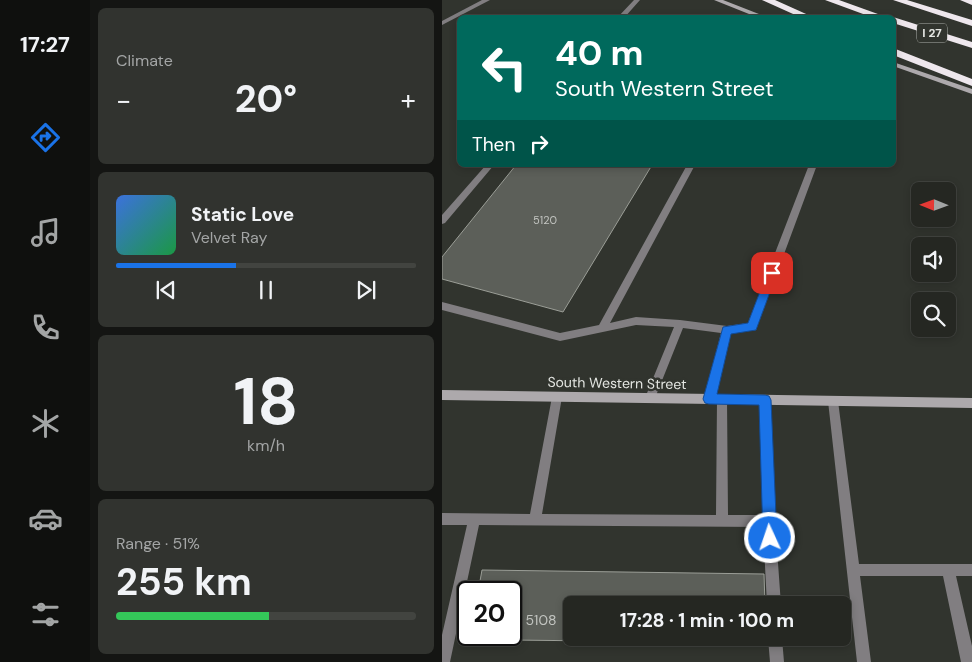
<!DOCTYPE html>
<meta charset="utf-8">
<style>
body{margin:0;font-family:"DM Sans",sans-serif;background:#31332f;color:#f1f3f6;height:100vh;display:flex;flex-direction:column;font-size:19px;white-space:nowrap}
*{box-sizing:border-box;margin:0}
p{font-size:16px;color:#a3a5a5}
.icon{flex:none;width:28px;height:28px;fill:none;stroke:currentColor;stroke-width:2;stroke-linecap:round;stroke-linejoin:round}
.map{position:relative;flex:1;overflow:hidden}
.side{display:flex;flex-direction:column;gap:8px;padding:8px;background:#141513;width:352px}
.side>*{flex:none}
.hud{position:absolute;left:15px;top:15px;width:439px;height:152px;border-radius:8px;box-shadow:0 2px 8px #0003,0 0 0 1px #424440;background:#00695c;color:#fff;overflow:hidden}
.needle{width:32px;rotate:271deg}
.fabs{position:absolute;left:469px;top:182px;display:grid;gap:10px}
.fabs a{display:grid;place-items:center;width:45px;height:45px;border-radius:8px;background:#252722;box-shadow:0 2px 8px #0003,0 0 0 1px #424440;font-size:25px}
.speed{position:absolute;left:15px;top:581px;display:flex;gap:10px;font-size:25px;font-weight:700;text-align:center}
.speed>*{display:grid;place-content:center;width:65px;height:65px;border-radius:50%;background:#252722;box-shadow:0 2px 8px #0003,0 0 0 1px #424440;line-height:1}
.speed .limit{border:2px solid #111;border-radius:8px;background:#fff;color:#111}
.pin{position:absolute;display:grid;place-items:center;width:42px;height:42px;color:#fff;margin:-21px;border-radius:10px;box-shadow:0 2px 8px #0006}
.me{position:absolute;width:55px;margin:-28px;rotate:357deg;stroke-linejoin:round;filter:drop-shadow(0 0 4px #0008)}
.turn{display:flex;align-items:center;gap:18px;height:105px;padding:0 15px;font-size:22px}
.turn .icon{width:65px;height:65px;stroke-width:2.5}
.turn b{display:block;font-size:35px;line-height:42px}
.then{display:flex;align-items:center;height:48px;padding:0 15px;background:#0003;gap:10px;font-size:19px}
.big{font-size:38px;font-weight:700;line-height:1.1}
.side .tile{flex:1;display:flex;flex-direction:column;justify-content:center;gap:8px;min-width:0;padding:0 18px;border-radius:8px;background:#31332f}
.side .dial{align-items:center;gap:0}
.dial b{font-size:65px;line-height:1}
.song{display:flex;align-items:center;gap:15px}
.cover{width:60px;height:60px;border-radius:8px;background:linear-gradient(135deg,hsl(220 70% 55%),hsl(140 70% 35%))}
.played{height:5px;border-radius:2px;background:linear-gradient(90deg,#1a73e8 40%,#424440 40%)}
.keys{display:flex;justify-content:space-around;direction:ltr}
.heat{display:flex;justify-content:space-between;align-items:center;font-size:28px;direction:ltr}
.charge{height:8px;border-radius:4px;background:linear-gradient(90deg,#34c759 51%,#424440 0)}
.trip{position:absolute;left:121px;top:596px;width:288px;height:50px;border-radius:8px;background:#252722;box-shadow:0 2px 8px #0003,0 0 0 1px #424440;font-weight:700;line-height:50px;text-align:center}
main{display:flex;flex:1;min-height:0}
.menu{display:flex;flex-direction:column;width:90px;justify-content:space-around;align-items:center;background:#0f100e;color:#a3a5a5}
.menu .icon{width:35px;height:35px}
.menu .on{color:#1a73e8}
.menu b{font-size:22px;color:#f1f3f6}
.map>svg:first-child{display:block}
</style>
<main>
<nav class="menu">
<b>17:27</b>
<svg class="icon on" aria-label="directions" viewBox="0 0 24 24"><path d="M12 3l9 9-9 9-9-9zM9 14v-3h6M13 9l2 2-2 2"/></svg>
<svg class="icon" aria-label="music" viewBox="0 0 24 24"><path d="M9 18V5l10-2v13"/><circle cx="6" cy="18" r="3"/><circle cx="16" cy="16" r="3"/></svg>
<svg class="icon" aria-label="phone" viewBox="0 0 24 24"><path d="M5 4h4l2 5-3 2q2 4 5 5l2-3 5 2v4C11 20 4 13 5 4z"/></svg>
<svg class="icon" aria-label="climate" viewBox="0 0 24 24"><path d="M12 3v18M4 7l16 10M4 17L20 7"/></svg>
<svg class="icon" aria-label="car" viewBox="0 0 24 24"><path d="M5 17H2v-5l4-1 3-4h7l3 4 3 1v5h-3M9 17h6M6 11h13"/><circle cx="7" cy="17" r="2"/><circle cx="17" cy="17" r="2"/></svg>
<svg class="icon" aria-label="filters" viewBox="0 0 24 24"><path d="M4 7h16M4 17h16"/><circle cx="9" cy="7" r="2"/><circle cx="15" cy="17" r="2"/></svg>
</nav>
<section class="side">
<div class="tile"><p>Climate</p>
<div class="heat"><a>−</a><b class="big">20°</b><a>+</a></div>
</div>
<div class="tile">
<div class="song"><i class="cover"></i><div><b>Static Love</b><p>Velvet Ray</p></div></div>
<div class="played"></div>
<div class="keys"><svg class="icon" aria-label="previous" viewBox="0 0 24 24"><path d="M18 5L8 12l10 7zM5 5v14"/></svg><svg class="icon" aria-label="pause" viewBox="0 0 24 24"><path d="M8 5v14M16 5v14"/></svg><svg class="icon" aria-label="next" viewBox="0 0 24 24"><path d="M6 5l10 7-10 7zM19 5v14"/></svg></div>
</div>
<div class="tile dial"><b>18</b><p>km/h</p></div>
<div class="tile"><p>Range · 51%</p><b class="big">255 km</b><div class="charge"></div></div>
</section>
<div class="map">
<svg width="530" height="662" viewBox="0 0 530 662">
<rect width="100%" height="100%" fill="#31342e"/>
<path fill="#5c5f59" stroke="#9b9e97" d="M74,165H210L121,312L0,279V257Z
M40,570L322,574L323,605H130V638H324L325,643L69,640V592H36Z"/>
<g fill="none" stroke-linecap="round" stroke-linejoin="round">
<path fill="#817e81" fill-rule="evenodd" d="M192,0H198L182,18H175Z
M44,165H52L3,223L0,224V215Z
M245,165H253L168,323L194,317L238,320L285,326L306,323L367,165H375L315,327L314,330L289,333L271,402L267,404L263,402L262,399L279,333L241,328L213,398L212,401L208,403L204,401L203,398L232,327L194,325L118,341L0,310V302L118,333L157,325Z
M115,392L119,394L120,397L100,514L274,515L275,400L276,397L280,395L284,397L285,400L286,515H321L318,400L319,397L323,395L327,397L328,400L333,521L339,605H325L321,527L37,525L8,662H0V635L25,525H0V513L88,514L110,397L111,394Z
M391,396L395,398L396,401L417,564H530V576H514L530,646V662H519L501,576H418L429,662H415L386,401L387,398Z
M326,638H340L342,662H328Z"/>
<path fill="#817e81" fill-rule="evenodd" d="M40,0H48L0,25V21Z"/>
<path fill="#ada9ac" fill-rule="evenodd" d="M272,0H281L327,18H317Z
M451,62L530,89V94L451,66Z
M0,390L530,398V408L0,400Z"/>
<path fill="#eee7ed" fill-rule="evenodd" d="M320,0H333L373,18H360Z
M383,0H397L447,18H432Z
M451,0H465L530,20V26Z
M518,0H530V5Z
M451,17L530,42V48L451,23Z
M451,48L530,79V86L451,55Z"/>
</g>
<path fill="#1a73e8" stroke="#114b97" d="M330,269L335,273L314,330L289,334L275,394L323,395L327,396L329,400L335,538L333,543L328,545L323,543L321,538L317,405L267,404L263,403L261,399L281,327L306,323L325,273Z"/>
<g text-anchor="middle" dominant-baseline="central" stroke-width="5" stroke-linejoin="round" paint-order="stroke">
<g font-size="11" fill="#c2c4c0">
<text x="103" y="220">5120</text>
</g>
<rect fill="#31342e" stroke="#aeb1ac" stroke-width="1" x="475" y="23.5" width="30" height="19" rx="4"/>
<g font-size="12" font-weight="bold" fill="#e4e6e2">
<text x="490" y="33">I 27</text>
</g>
<g font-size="14" fill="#e4e6e2" stroke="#31342e">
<text transform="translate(175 383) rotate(1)">South Western Street</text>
</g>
<g font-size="14" fill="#c2c4c0">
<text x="99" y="620">5108</text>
</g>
</g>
</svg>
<div class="fabs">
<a><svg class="needle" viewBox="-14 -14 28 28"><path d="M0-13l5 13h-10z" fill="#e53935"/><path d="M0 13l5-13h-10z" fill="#a3a5a5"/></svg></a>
<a><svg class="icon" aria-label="sound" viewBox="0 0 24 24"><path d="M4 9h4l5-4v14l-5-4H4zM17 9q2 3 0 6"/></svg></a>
<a><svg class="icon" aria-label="search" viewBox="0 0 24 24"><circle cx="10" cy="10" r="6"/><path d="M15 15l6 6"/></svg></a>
</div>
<div class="speed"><div class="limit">20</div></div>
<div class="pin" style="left:330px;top:273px;background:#d93025"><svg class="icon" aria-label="arrive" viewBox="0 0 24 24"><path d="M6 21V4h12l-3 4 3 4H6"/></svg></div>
<svg class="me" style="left:328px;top:538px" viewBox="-20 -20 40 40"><circle r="17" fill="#1a73e8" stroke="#fff" stroke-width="3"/><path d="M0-11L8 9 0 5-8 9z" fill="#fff"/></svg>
<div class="trip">17:28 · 1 min · 100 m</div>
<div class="hud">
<div class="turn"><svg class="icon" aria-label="left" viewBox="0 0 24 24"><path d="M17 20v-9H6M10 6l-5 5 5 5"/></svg><div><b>40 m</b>South Western Street</div></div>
<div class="then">Then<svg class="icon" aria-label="right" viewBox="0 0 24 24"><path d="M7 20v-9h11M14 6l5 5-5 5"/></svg></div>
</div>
</div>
</main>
